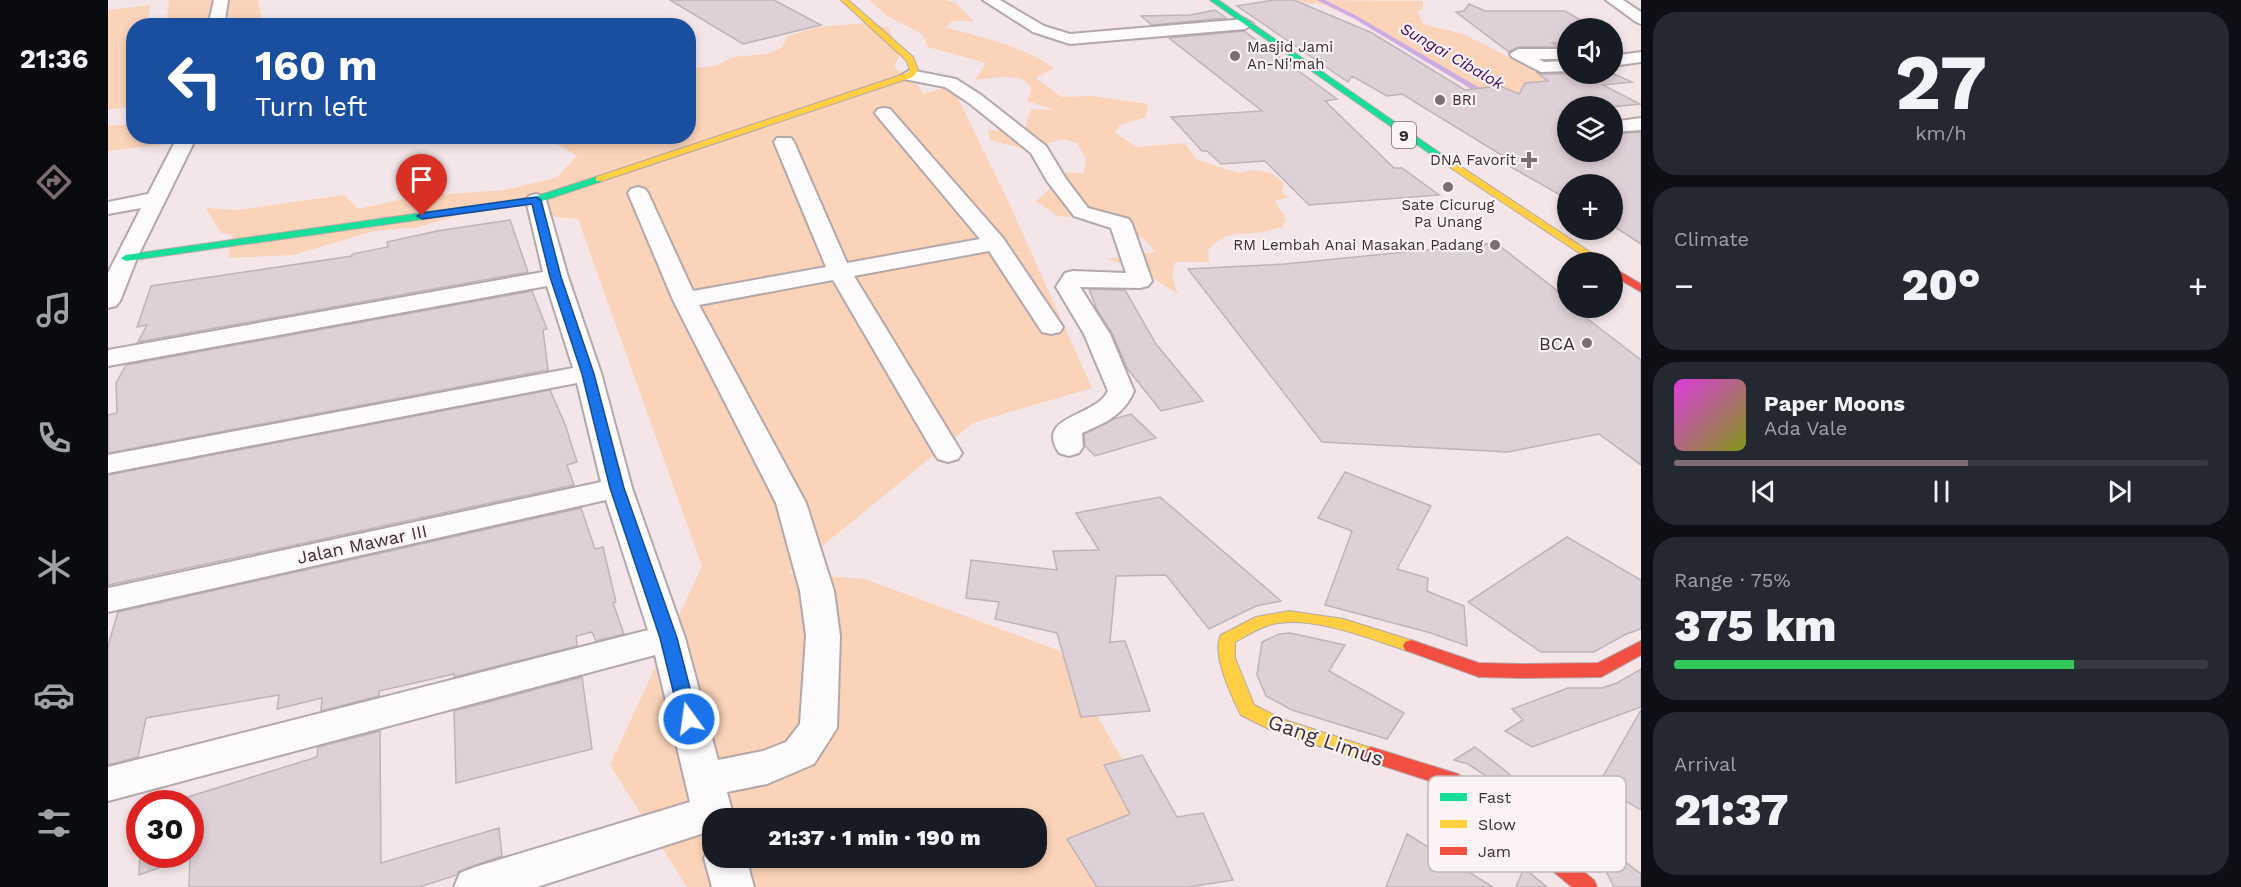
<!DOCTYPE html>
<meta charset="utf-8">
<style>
body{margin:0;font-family:"Work Sans",sans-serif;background:#242831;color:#f1f3f6;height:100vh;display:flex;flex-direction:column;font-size:22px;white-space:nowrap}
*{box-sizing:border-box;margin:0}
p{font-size:20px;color:#9ea1a6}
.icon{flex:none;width:33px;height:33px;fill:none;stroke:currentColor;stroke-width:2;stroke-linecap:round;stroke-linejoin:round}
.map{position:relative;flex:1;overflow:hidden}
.side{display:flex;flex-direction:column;gap:12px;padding:12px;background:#0d0f14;width:600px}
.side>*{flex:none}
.top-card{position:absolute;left:18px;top:18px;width:570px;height:126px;border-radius:24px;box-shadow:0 3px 9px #0003;background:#1a4fa0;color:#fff;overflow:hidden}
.controls{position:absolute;left:1449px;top:18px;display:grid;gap:12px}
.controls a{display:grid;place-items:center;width:66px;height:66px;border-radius:50%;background:#171b24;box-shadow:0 3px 9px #0003;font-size:30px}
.speed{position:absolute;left:18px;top:790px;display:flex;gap:12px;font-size:30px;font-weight:700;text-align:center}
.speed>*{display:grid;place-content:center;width:78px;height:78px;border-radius:50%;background:#171b24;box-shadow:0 3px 9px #0003;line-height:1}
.speed .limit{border:9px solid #d22;background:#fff;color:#111}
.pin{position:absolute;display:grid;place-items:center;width:51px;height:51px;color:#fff;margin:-62px -26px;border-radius:50% 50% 50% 0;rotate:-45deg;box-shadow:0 0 6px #0007}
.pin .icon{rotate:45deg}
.me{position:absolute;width:66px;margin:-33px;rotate:346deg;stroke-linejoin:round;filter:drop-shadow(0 0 4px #0008)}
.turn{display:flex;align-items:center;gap:21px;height:126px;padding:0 30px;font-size:27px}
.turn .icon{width:78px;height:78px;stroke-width:2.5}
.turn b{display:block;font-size:42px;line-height:51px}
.big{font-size:45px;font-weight:800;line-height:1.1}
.side .card{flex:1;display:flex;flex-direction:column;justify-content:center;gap:9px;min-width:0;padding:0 21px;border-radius:24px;background:#242831}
.side .dial{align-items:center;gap:0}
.dial b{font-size:78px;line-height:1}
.song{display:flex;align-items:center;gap:18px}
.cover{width:72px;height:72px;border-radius:9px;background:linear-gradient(135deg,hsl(300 70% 55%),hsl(70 70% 35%))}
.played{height:6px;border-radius:3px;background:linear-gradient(90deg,#7d6d70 55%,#363941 55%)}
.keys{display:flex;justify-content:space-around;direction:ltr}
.heat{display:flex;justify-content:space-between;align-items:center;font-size:33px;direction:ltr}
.charge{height:9px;border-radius:4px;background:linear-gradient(90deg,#34c759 75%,#363941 0)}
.trip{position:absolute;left:594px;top:808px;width:345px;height:60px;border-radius:24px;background:#171b24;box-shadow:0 3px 9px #0003;font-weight:800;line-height:60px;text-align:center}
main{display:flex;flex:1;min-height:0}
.tab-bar{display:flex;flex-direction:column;width:108px;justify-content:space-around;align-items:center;background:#090b0e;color:#9ea1a6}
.tab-bar .icon{width:42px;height:42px}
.tab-bar .on{color:#7d6d70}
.tab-bar b{font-size:27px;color:#f1f3f6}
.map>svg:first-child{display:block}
</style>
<main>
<nav class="tab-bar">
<b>21:36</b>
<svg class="icon on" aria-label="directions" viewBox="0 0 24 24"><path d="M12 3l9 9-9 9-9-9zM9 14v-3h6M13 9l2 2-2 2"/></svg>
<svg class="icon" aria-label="music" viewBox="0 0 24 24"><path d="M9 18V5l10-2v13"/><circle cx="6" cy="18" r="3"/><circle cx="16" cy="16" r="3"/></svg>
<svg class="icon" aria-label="phone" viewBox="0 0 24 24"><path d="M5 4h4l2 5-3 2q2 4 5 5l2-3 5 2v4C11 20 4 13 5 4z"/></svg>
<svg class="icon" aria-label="climate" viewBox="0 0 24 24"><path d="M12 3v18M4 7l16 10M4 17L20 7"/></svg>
<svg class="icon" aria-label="car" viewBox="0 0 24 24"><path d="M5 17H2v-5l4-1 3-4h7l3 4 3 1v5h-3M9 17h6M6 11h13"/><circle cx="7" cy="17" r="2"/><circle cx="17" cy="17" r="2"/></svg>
<svg class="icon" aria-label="filters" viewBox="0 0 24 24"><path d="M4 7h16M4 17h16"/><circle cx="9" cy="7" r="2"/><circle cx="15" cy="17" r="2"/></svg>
</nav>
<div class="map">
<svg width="1533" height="887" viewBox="0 0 1533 887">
<rect width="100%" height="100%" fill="#f4e6e8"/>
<path fill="#fad3b9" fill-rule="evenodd" d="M61,0H150L155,26H58Z
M761,0H838L848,3L866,21H845L837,27C877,38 911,45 946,68L928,78L954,97L984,96L1040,104L1038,117L1012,125L1007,132L1028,147L1077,143L1088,159L1129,173L1147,170L1163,173L1176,183L1174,192L1181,197L1167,201L1178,219L1174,227C1168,229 1161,231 1155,232C1128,236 1122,228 1100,250L1101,262H1067L1064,277L1070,294L1030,268L998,259L1047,252L1036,238L1003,237L1012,226L989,218L949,216L928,201L943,188L946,172L976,173L978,159L969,143L953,139L920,150L882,140L880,130L916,131L923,109L947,110L919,101L924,88L913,78L892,77L867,80L878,63L820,47L814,34L778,15Z
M1190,0L1315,1V9L1309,11L1315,24L1355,34L1446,80L1460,152H1504L1533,176L1462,158L1386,102L1250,20L1214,4L1196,3Z
M42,5L39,25L26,26L25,106L0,110V10Z
M756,23L781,28L791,57L786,67C796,74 811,82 815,94L844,86L902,205L984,388L865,423L681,573L757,579L952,651L1018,766L1055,887H579L502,765L594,566L470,219L438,216L431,202L367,210L311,227L266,231L185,255L120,258L124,235L113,233L98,208L129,210L236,195L250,209L304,197L396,190L448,178L469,156L442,140L444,137L580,136L581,68L608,66L625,57L659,54L674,47L680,36L710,27ZM604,819H928V858H604Z
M25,124L26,136L118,137L0,151V126Z"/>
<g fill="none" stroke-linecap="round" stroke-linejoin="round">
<path fill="#cdace4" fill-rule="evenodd" d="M1209,0H1217L1249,16L1387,97L1380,99L1245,18Z"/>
</g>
<path fill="#ddd0d6" stroke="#bfb3b8" stroke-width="1.5" d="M562,0H666L713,25L635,44Z
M1166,0H1186L1264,33L1357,90L1392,86L1411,94L1417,83L1440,81L1428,72L1433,74L1504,73L1524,82L1495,85L1532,104L1504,107L1460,106V152H1504V134L1533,132V244L1504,225V184H1460V194L1452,195L1396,163L1405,162L1294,94L1279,96L1244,76L1240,82L1129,6Z
M1361,4L1377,11H1457L1487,28H1460V43H1444L1451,47H1410L1401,52L1348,12L1356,11Z
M1107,10L1118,18L1044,25L1033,16L1082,15Z
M1136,31L1229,99L1217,101L1286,168H1294L1331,195L1201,205L1157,161L1113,164L1099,151H1094L1063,117L1154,111L1061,38Z
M402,220L420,272L30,342L39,325L29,327L43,286L244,256V254L280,247L279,242L329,231Z
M1388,243L1460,299V308H1471L1473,309L1468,310L1533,360V465L1491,434L1400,452L1214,442L1080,269L1177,264Z
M981,289L1017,290L1048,344L1095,401L1053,411L1019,368L1004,333L989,310Z
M424,291L439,329L435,330L440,370L0,453V415L9,413L8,383L18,365Z
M442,390L457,424L469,462L459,465L466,485L0,585V475Z
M1023,414L1048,438L987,456L977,446L976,434L1006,419Z
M1237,472L1323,506L1289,569L1320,578L1319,591L1356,606L1359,646L1323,633L1217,605L1244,531L1210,518Z
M1052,497L1173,601L1148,606L1101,629L1058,575L1008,576L1002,642L1017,641L1042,711L973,717L949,633L887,619L891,602L858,598L863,560L949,570L945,551L991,550L968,513Z
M473,508L487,549L495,547L508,602L505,603L516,634L488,641L484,632L468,636L469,646L346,677V674L271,691V696L213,711L214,698L169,709L171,695L38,718L30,757L0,765V646L10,612Z
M1459,537L1533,580V629L1518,634L1486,652H1433L1360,602Z
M1182,633L1237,645L1221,671L1296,713L1279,739L1184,710L1158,696L1149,675L1154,642L1171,634Z
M1533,669V707L1424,747L1397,731L1415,720L1404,709L1460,688H1494L1509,683Z
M474,677L484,749L348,783L346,711Z
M1533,710V810L1490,785Z
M272,731L273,863L391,828L394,856L351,871L349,875L311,887H81L82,857L31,875L32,855H82V804H57L209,757L210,747Z
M1367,747L1399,772L1462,833L1468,824L1533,874V887H1506L1497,869L1386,781L1360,764L1346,760Z
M1034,755L1069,817L1095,813L1125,880L1081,887H989L959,839L1022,814L996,765Z
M1299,834L1385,887H1278Z
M1416,868L1439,887H1408Z"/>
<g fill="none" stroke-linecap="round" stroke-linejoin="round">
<g stroke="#b4a7a9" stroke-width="4">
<path id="street" d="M106,0H120L116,26H100Z
M875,0H892L936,26L962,34L1137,19L1145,24L1137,29L962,44L925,32Z
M1498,0H1515L1533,12V24L1528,22Z
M1410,49H1460V59H1431L1436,62L1460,61V71L1433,72L1404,57L1402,54Z
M1533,52V62L1504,66V56Z
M802,70L848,79L873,95L938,146L958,179L980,208L1021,219L1024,224L1044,281L1040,286L1032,288L972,287L1002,334L1026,391C1016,415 997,423 974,433L975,447L971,453L961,456L951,453C926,415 987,418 1000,391L976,334L948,287L957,273L965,271L1018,273L1003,228L966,216L939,181L923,153L861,103L837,87L796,79L794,75Z
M776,108L782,109L895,238L955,327L952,332L943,334L934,332L881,251L746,276L854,453L850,459L840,462L830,459L826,453L725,280L591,305L698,503L726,591L732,636L729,728L706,764L659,784L619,792L626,819H604V836L596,833L429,887H346L352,873L367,867L582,802L547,655L0,801V767L540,630L498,500L0,612V588L493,482L469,383L0,473V455L465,368L439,286L0,366V350L435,272L418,200L421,196L428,194L435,196L438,200L460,277L493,373L524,488L577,638L610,760L655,751L678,742L692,724L698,636L692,591L668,503L565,300L520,193L523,189L530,187L537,189L540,193L585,291L718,267L666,142L669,138H683L686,142L739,263L872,239L770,117L767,113L770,109Z
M1533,118V130L1504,132V122Z
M70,136H89L29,258L12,301L8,306L0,308V273L33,208L0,214V202L40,194Z
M604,844V858H638L646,887H604L596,858Z"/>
</g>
<g stroke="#b4a7a9" stroke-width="2">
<path id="fast" d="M1102,0H1110L1342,160L1334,162Z
M491,176L494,177V181L428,203L18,261L13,258L18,255L426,197Z"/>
</g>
<g stroke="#b4a7a9" stroke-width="2">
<path id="slow" d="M733,0H740L805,57L810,70L805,77L494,181H488V177L799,73L802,70L798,60Z
M1334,158H1340L1497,262H1485L1334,162Z
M1181,611L1235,619L1309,642L1311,646L1309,650L1303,652C1264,640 1202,613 1161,625C1149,629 1138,636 1127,642V658L1146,705L1174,719L1269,750L1272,755L1269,760L1263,763L1163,730L1133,715C1124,697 1103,653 1113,635L1148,617Z"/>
</g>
<g stroke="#b4a7a9" stroke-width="2">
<path id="jam" d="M1504,267L1533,284V292L1504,275Z
M1303,640L1371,663L1414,664L1490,663L1533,641V655L1493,677L1414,678L1371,677L1297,650L1295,646L1297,642Z
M1263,747L1350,774L1376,791L1486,880L1489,887H1464L1362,803L1337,786L1257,760L1254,755L1257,750Z"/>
</g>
<use href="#street" fill="#fdfbfc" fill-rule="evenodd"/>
<use href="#fast" fill="#16e098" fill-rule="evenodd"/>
<use href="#slow" fill="#ffcf43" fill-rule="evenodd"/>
<use href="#jam" fill="#f24e42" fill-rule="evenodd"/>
</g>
<path fill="#1a73e8" stroke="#114b97" stroke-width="1.5" d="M428,197L433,200L453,277L486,374L516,488L569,638L590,719L588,724L581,726L575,724L572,719L552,638L502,488L474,374L442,277L424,204L314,219L309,216L314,213Z"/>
<g fill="#7d6d70" stroke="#fbf3f4" stroke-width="2">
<circle cx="1127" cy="56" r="6"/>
<circle cx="1332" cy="100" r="6"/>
<path d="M1418 151h6v6h6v6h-6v6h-6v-6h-6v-6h6z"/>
<circle cx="1340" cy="187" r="6"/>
<circle cx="1387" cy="245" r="6"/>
<circle cx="1479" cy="343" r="6"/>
</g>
<g text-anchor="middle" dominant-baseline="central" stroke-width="4.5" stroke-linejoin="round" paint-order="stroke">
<g font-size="15" fill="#3d2c30" stroke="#fbf3f4" text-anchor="start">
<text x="1139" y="47">Masjid Jami<tspan x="1139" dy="17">An-Ni'mah</tspan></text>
<text x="1344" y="100">BRI</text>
<text x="1408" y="160" text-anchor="end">DNA Favorit</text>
<text x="1340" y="205" text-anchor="middle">Sate Cicurug<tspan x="1340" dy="17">Pa Unang</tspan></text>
<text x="1375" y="245" text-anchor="end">RM Lembah Anai Masakan Padang</text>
</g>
<g font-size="16" font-style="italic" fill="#420365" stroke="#fbf3f4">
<text transform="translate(1344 56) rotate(30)">Sungai Cibalok</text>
</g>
<rect fill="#fbf3f4" stroke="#76686b" stroke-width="1.5" x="1284" y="122" width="24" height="26" rx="4.5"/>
<g font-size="16" font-weight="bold" fill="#3d2c30">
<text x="1296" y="135">9</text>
</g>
<g font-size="18" fill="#3d2c30" stroke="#fbf3f4" text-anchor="end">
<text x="1467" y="343">BCA</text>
</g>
<g font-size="18" fill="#3d2c30" stroke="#fbf3f4">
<text transform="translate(254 544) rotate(-12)">Jalan Mawar III</text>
</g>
<g font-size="21" fill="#3d2c30" stroke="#fbf3f4">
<text transform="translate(1218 740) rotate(19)">Gang Limus</text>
</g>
</g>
<rect x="1320" y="776" width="198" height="96" rx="9" fill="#fbf3f4" stroke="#c2b7b9" stroke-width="1.5"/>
<rect x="1332" y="793" width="27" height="8" fill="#16e098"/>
<rect x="1332" y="820" width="27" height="8" fill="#ffcf43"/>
<rect x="1332" y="847" width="27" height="8" fill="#f24e42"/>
<g font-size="16" fill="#3d2c30">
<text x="1370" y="803">Fast</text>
<text x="1370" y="830">Slow</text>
<text x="1370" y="857">Jam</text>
</g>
</svg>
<div class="controls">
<a><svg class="icon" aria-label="sound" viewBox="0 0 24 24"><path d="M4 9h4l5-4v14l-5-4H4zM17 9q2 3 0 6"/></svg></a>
<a><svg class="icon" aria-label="layers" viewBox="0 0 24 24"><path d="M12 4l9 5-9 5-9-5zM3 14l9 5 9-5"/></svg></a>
<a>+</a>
<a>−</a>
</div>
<div class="speed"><div class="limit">30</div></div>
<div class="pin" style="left:314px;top:216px;background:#d93025"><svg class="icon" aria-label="arrive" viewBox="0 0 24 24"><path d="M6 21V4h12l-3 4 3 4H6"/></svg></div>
<svg class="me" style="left:581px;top:719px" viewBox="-20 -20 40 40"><circle r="17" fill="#1a73e8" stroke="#fff" stroke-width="3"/><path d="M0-11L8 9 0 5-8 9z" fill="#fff"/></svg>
<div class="trip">21:37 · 1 min · 190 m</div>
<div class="top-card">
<div class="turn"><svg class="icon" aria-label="left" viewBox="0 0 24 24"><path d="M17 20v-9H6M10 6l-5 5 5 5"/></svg><div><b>160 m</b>Turn left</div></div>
</div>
</div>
<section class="side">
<div class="card dial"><b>27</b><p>km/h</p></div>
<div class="card"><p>Climate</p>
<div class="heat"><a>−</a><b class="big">20°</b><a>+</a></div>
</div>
<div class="card">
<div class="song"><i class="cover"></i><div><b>Paper Moons</b><p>Ada Vale</p></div></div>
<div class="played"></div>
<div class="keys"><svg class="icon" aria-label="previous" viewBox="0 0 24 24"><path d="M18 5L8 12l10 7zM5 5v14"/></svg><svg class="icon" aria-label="pause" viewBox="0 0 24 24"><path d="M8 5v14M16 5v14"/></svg><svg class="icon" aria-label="next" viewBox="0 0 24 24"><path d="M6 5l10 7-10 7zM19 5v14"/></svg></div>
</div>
<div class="card"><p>Range · 75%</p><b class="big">375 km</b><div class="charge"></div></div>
<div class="card"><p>Arrival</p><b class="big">21:37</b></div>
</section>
</main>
